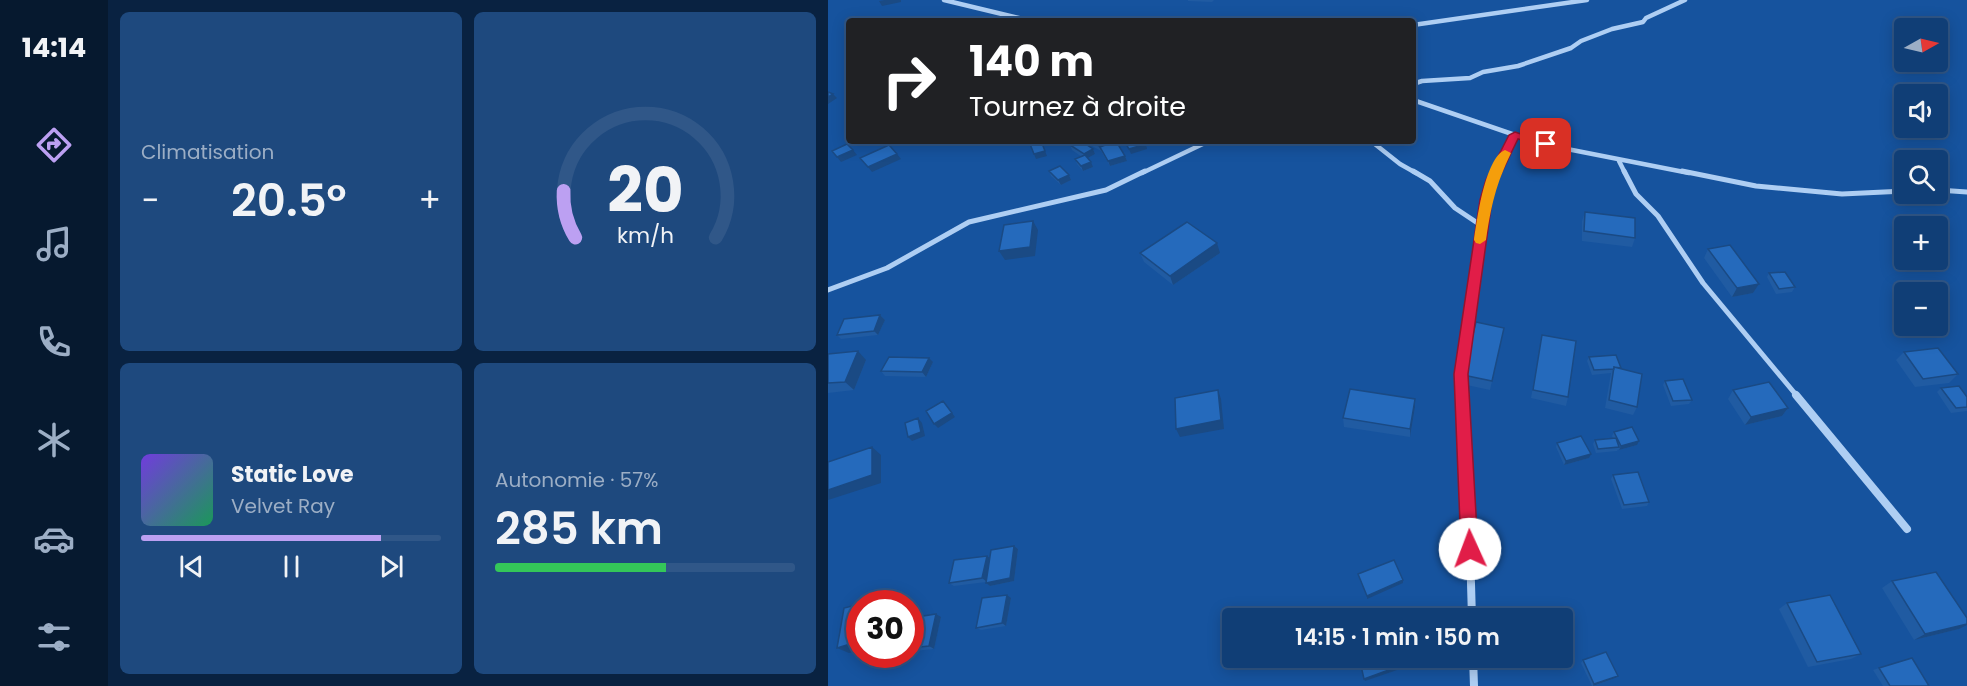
<!DOCTYPE html>
<html lang="fr">
<meta charset="utf-8">
<style>
body{margin:0;font-family:Poppins,sans-serif;background:#1e497e;color:#f1f3f6;height:100vh;display:flex;flex-direction:column;font-size:22px;white-space:nowrap}
*{box-sizing:border-box;margin:0}
p{font-size:20px;color:#9caec5}
.icon{flex:none;width:33px;height:33px;fill:none;stroke:currentColor;stroke-width:2;stroke-linecap:round;stroke-linejoin:round}
.map{position:relative;flex:1;overflow:hidden}
.panel{display:flex;flex-direction:column;gap:12px;padding:12px;background:#092241;width:720px}
.panel>*{flex:none}
.banner{position:absolute;left:18px;top:18px;width:570px;height:126px;border-radius:6px;box-shadow:0 3px 15px #0003,0 0 0 2px #305788;background:#202124;color:#fff;overflow:hidden}
.needle{width:39px;rotate:82deg}
.fabs{position:absolute;left:1066px;top:18px;display:grid;gap:12px}
.fabs a{display:grid;place-items:center;width:54px;height:54px;border-radius:6px;background:#103e76;box-shadow:0 3px 15px #0003,0 0 0 2px #305788;font-size:30px}
.speed{position:absolute;left:18px;top:590px;display:flex;gap:12px;font-size:30px;font-weight:700;text-align:center}
.speed>*{display:grid;place-content:center;width:78px;height:78px;border-radius:50%;background:#103e76;box-shadow:0 3px 15px #0003,0 0 0 2px #305788;line-height:1}
.speed .limit{border:9px solid #d22;background:#fff;color:#111}
.pin{position:absolute;display:grid;place-items:center;width:51px;height:51px;color:#fff;margin:-26px;border-radius:12px;box-shadow:0 3px 9px #0006}
.me{position:absolute;width:66px;margin:-33px;rotate:358deg;stroke-linejoin:round;filter:drop-shadow(0 0 4px #0008)}
.turn{display:flex;align-items:center;gap:21px;height:126px;padding:0 24px;font-size:27px}
.turn .icon{width:78px;height:78px;stroke-width:2.5}
.turn b{display:block;font-size:42px;line-height:51px}
.big{font-size:45px;font-weight:600;line-height:1.1}
.panel .tile{flex:1;display:flex;flex-direction:column;justify-content:center;gap:9px;min-width:0;padding:0 21px;border-radius:9px;background:#1e497e}
.panel .dial{align-items:center;gap:0}
.dial svg{height:156px;overflow:visible;fill:none;stroke:#305788;stroke-width:7;stroke-linecap:round;text-anchor:middle}
.dial text{fill:#f1f3f6;stroke:none}
.song{display:flex;align-items:center;gap:18px}
.cover{width:72px;height:72px;border-radius:9px;background:linear-gradient(135deg,hsl(260 70% 55%),hsl(150 70% 35%))}
.played{height:6px;border-radius:3px;background:linear-gradient(90deg,#bca0f2 80%,#305788 80%)}
.keys{display:flex;justify-content:space-around;direction:ltr}
.heat{display:flex;justify-content:space-between;align-items:center;font-size:33px;direction:ltr}
.charge{height:9px;border-radius:4px;background:linear-gradient(90deg,#34c759 57%,#305788 0)}
.panel .tiles{flex:1;display:grid;gap:12px;grid-template-columns:repeat(2,1fr)}
.trip{position:absolute;left:394px;top:608px;width:351px;height:60px;border-radius:6px;background:#103e76;box-shadow:0 3px 15px #0003,0 0 0 2px #305788;font-weight:600;line-height:60px;text-align:center}
main{display:flex;flex:1;min-height:0}
.dock{display:flex;flex-direction:column;width:108px;justify-content:space-around;align-items:center;background:#06192f;color:#9caec5}
.dock .icon{width:42px;height:42px}
.dock .on{color:#bca0f2}
.dock b{font-size:27px;color:#f1f3f6}
.map>svg:first-child{display:block}
</style>
<main>
<nav class="dock">
<b>14:14</b>
<svg class="icon on" aria-label="directions" viewBox="0 0 24 24"><path d="M12 3l9 9-9 9-9-9zM9 14v-3h6M13 9l2 2-2 2"/></svg>
<svg class="icon" aria-label="music" viewBox="0 0 24 24"><path d="M9 18V5l10-2v13"/><circle cx="6" cy="18" r="3"/><circle cx="16" cy="16" r="3"/></svg>
<svg class="icon" aria-label="phone" viewBox="0 0 24 24"><path d="M5 4h4l2 5-3 2q2 4 5 5l2-3 5 2v4C11 20 4 13 5 4z"/></svg>
<svg class="icon" aria-label="climate" viewBox="0 0 24 24"><path d="M12 3v18M4 7l16 10M4 17L20 7"/></svg>
<svg class="icon" aria-label="car" viewBox="0 0 24 24"><path d="M5 17H2v-5l4-1 3-4h7l3 4 3 1v5h-3M9 17h6M6 11h13"/><circle cx="7" cy="17" r="2"/><circle cx="17" cy="17" r="2"/></svg>
<svg class="icon" aria-label="filters" viewBox="0 0 24 24"><path d="M4 7h16M4 17h16"/><circle cx="9" cy="7" r="2"/><circle cx="15" cy="17" r="2"/></svg>
</nav>
<section class="panel">
<div class="tiles">
<div class="tile"><p>Climatisation</p>
<div class="heat"><a>−</a><b class="big">20.5°</b><a>+</a></div>
</div>
<div class="tile dial"><svg viewBox="0 0 100 80">
<path d="M14 69A42 42 0 1 1 86 69"/>
<path d="M14 69A42 42 0 0 1 8 45" stroke="#bca0f2"/>
<text x="50" y="56" font-size="32" font-weight="700">20</text>
<text x="50" y="72" font-size="11">km/h</text>
</svg></div>
<div class="tile">
<div class="song"><i class="cover"></i><div><b>Static Love</b><p>Velvet Ray</p></div></div>
<div class="played"></div>
<div class="keys"><svg class="icon" aria-label="previous" viewBox="0 0 24 24"><path d="M18 5L8 12l10 7zM5 5v14"/></svg><svg class="icon" aria-label="pause" viewBox="0 0 24 24"><path d="M8 5v14M16 5v14"/></svg><svg class="icon" aria-label="next" viewBox="0 0 24 24"><path d="M6 5l10 7-10 7zM19 5v14"/></svg></div>
</div>
<div class="tile"><p>Autonomie · 57%</p><b class="big">285 km</b><div class="charge"></div></div>
</div>
</section>
<div class="map">
<svg width="1139" height="686" viewBox="0 0 1139 686">
<rect width="100%" height="100%" fill="#16539e"/>
<g fill="none" stroke-linecap="round" stroke-linejoin="round">
<path stroke="#aecef3" stroke-width="4.5" d="M116,0L203,21
M585,25L759,0
M585,84L594,81L642,78L655,72L690,66L743,48L753,41L784,29L815,22L818,18L857,0
M585,100L687,135L734,148L861,173
M543,141L572,164L588,173
M791,161L797,173
M314,173L381,141
M668,173L687,135"/>
<path stroke="#aecef3" stroke-width="5" d="M585,171L602,181L627,208L654,226
M796,171L808,194L830,216L875,283L969,396
M854,171L928,186L1014,194L1077,191
M1110,190L1139,192
M0,290L59,268L141,222L278,190L317,171
M634,396L633,374L658,199L668,171"/>
<path stroke="#aecef3" stroke-width="8" d="M634,395L640,480L644,618
M968,395L1079,529
M645,657L646,686"/>
</g>
<path fill="#205ba2" d="M360,0H386L384,2L360,1Z
M255,141H286L297,156L299,161L282,166L273,151Z
M242,145L265,149L267,154L259,158L265,167L255,171L249,164L247,159L254,157L244,150Z
M221,171L241,175L243,180L233,185L223,176Z
M757,212L807,238L804,247L754,241V221Z
M880,249L931,284L925,293L904,297L876,258Z
M312,253H392L345,285L316,262Z
M941,273L967,287L964,292L948,294L939,277Z
M52,315L57,320L50,335L13,339L9,335Z
M714,335L740,397L738,406L703,398Z
M674,337L662,390L634,384L635,375Z
M1076,352L1130,374L1121,383L1087,387L1068,360Z
M0,354L38,360L26,390L0,393Z
M761,357L793,368L809,407L805,415L777,408L783,373L764,375L759,361Z
M105,362L98,377L57,376L53,371Z
M837,381L864,400L861,404L843,406L835,385Z
M1113,388L1139,397V411L1123,413L1109,392Z
M905,390L960,408L954,416L917,425L900,399Z
M587,399V407L582,437L516,427L515,418Z
M786,432L809,445L791,450L790,449L789,451L768,453L765,444L767,440L785,438L784,436Z
M729,443L761,458L736,465L728,447Z
M785,475L821,502L819,506L794,509L783,479Z
M186,546L190,549L186,581L162,586L158,583V582L126,586L121,583L162,558Z
M1064,581L1131,629L1086,640L1054,588Z
M183,598L178,626L153,630L148,628Z
M959,603L1033,654L1023,659L980,667L951,609Z
M113,617L106,649L86,651L82,650V642Z
M579,657H597L594,661H582Z
M755,660L787,678L766,686H764L753,663Z
M1051,668L1101,686H1055L1045,670Z"/>
<path fill="#1a4a84" d="M57,0H73V2L54,6L51,1Z
M5,94L9,98L0,104V97Z
M213,141L219,156L208,159L206,154Z
M281,141H286L287,144L272,147L273,151L271,146Z
M318,144L319,149L303,154L301,149Z
M265,149L267,154L258,159L256,154Z
M25,150L29,155L13,162L9,157Z
M69,154L73,159L44,172L40,167Z
M297,156L299,161L282,166L280,161Z
M263,162L265,167L255,171L253,166Z
M241,175L243,180L233,185L230,180Z
M205,221L210,230L207,256L177,260L171,251Z
M389,243L392,253L345,285L342,276Z
M931,284L925,293L904,297L909,288Z
M52,315L57,320L50,335L46,331Z
M30,351L38,360L26,390L17,382Z
M101,358L105,362L98,377L94,372Z
M390,390L393,399L396,429L352,437L348,429Z
M587,399V407L582,437V429Z
M115,401L127,417L110,428L106,424Z
M960,408L954,416L917,425L923,417Z
M90,418L94,423L97,436L84,441L80,437Z
M811,441L809,445L791,450L793,446Z
M44,447L53,455V483L0,500V490Z
M763,454L761,458L736,465L738,461Z
M186,546L190,549L186,581L162,586L158,583Z
M159,556L163,559L159,582L154,578Z
M575,580V583L539,599V596Z
M179,595L183,598L178,626L174,623Z
M57,597L67,603H56Z
M108,614L113,617L106,649L101,646Z
M1139,624V625L1131,629L1086,640L1097,634Z
M32,641V650L21,653L9,648Z
M569,667V670L537,681L536,679Z
M790,676L787,678L765,686L766,684Z"/>
<path fill="#256abc" stroke="#1a4a84" stroke-width="1.5" d="M0,92L5,94L0,97Z
M212,141H213L217,151L206,154L202,144Z
M250,141H253L265,149L256,154L242,145Z
M262,141H281L271,146Z
M288,141L297,156L280,161L272,147Z
M296,141H316L318,144L301,149Z
M19,144L25,150L9,157L4,151Z
M61,145L69,154L40,167L32,158Z
M257,155L263,162L253,166L247,159Z
M232,166L241,175L230,180L221,171Z
M757,212L807,218V238L756,231Z
M205,221L202,247L171,251L176,225Z
M359,222L389,243L342,276L312,253Z
M902,245L931,284L909,288L880,249Z
M957,272L967,287L951,289L941,273Z
M52,315L46,331L9,335L16,319Z
M648,322L676,328L664,381L635,375Z
M714,335L748,341L740,397L705,390Z
M1110,348L1130,374L1095,379L1076,352Z
M30,351L17,382L0,383V354Z
M788,355L793,368L786,367V369L766,370L761,357Z
M61,357L101,358L94,372L53,371Z
M786,367L814,374L809,407L781,400Z
M855,379L864,400L845,401L837,381Z
M941,382L960,408L923,417L905,390Z
M1131,386L1139,397V407L1128,408L1113,388Z
M522,389L587,399L582,429L515,418Z
M390,390L393,420L348,429L347,398Z
M115,401L124,413L106,424L98,411Z
M90,418L93,432L80,437L77,423Z
M804,427L811,441L793,446L786,432Z
M753,436L763,454L738,461L729,443Z
M788,438L791,447L770,449L767,440Z
M44,447V475L0,490V462Z
M810,472L821,502L796,505L785,475Z
M186,546L182,578L158,583L163,550Z
M159,556L154,578L121,583L126,560Z
M566,560L575,580L539,596L530,574Z
M1108,572L1139,618V624L1097,634L1064,581Z
M179,595L174,623L148,628L154,598Z
M1002,595L1033,654L989,662L959,603Z
M57,597L56,603H35Z
M32,604V641L9,648L16,608Z
M689,609L717,614V618H688Z
M108,614L101,646L82,648V642L89,617Z
M778,652L790,676L766,684L755,660Z
M531,657H566L569,667L536,679Z
M581,657H596L594,659H582Z
M1084,658L1101,686H1062L1051,668Z"/>
<path fill="#e11d48" stroke="#92132f" stroke-width="1.5" d="M687,132L723,144L718,147L690,139L670,180L664,200L640,374L650,549L648,555L642,557L636,555L633,549L626,374L652,200L658,180L681,135Z"/>
<path fill="#f59e0b" d="M677,150L683,153C668,184 663,206 658,240L652,244L648,243L646,240C649,220 657,158 677,150Z"/>
</svg>
<div class="fabs">
<a><svg class="needle" viewBox="-14 -14 28 28"><path d="M0-13l5 13h-10z" fill="#e53935"/><path d="M0 13l5-13h-10z" fill="#9caec5"/></svg></a>
<a><svg class="icon" aria-label="sound" viewBox="0 0 24 24"><path d="M4 9h4l5-4v14l-5-4H4zM17 9q2 3 0 6"/></svg></a>
<a><svg class="icon" aria-label="search" viewBox="0 0 24 24"><circle cx="10" cy="10" r="6"/><path d="M15 15l6 6"/></svg></a>
<a>+</a>
<a>−</a>
</div>
<div class="speed"><div class="limit">30</div></div>
<div class="pin" style="left:718px;top:144px;background:#d93025"><svg class="icon" aria-label="arrive" viewBox="0 0 24 24"><path d="M6 21V4h12l-3 4 3 4H6"/></svg></div>
<svg class="me" style="left:642px;top:549px" viewBox="-20 -20 40 40"><circle r="19" fill="#fff"/><path d="M0-13L10 11 0 6-10 11z" fill="#e11d48"/></svg>
<div class="trip">14:15 · 1 min · 150 m</div>
<div class="banner">
<div class="turn"><svg class="icon" aria-label="right" viewBox="0 0 24 24"><path d="M7 20v-9h11M14 6l5 5-5 5"/></svg><div><b>140 m</b>Tournez à droite</div></div>
</div>
</div>
</main>
